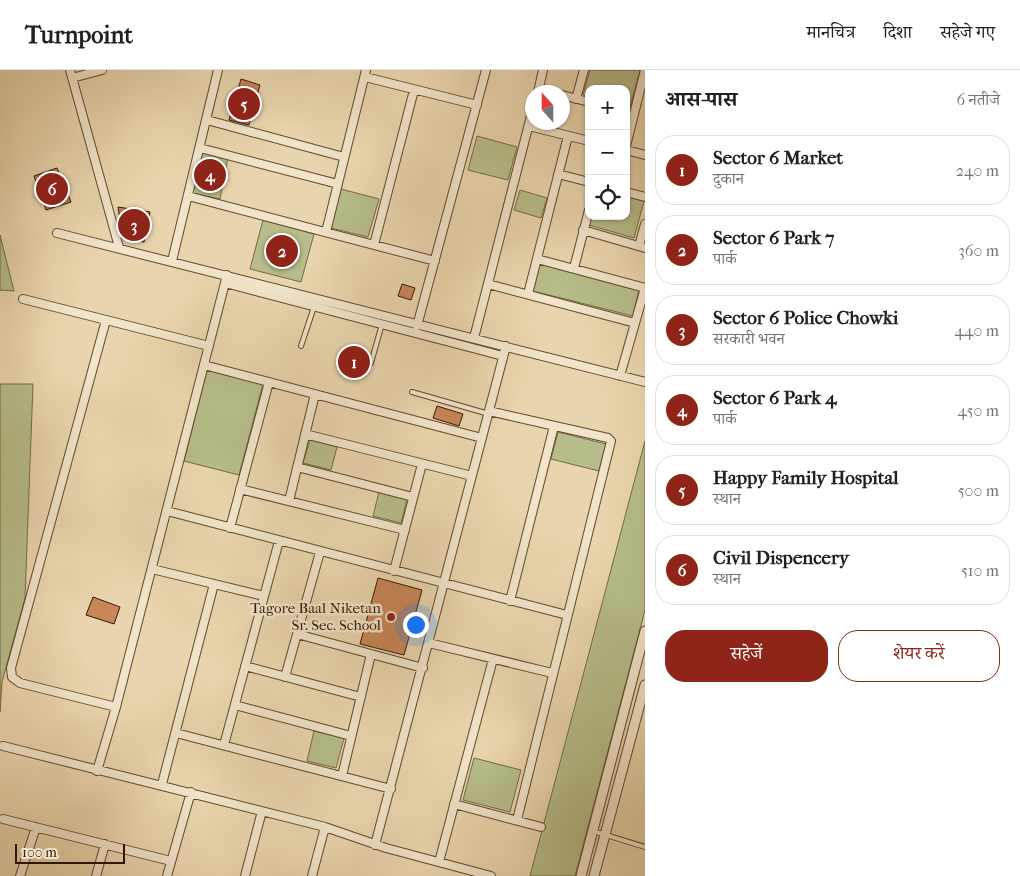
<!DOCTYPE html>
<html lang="hi">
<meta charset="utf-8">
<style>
:root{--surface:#fff;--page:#f2f2f2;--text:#202124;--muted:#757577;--line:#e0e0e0;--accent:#8f2418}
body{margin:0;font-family:"IM FELL French Canon","Noto Serif Devanagari",serif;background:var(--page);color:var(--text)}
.controls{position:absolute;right:15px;top:15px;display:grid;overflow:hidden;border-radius:10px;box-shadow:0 1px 4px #0004}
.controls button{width:45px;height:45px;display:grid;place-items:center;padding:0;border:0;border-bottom:1px solid var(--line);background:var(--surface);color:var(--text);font:25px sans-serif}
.compass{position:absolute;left:525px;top:15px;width:45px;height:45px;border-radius:50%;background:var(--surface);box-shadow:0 1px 4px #0004;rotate:339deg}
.scale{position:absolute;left:15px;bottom:12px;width:110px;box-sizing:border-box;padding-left:5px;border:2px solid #341702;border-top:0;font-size:14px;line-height:18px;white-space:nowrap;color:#341702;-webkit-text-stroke:4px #f1e4ca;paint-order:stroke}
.you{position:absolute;left:415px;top:554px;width:18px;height:18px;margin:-12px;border:4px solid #fff;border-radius:50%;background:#1a73e8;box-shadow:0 0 0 8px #1a73e833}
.badge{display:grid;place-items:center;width:32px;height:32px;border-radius:50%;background:var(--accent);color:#fff;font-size:16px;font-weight:700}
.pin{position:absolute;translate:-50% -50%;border:2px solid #fff;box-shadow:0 1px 5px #0006}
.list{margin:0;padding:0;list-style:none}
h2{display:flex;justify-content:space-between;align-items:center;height:65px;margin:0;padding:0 20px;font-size:21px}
h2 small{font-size:16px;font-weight:400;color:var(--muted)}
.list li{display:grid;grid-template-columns:32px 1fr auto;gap:15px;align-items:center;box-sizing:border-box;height:70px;margin:0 10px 10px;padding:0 10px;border:1px solid var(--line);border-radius:20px}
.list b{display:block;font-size:19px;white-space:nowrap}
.list p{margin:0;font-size:16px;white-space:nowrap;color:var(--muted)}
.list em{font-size:16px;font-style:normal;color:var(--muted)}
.actions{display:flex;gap:10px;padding:15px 20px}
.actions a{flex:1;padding:11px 0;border:1px solid var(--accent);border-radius:20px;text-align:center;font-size:18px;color:var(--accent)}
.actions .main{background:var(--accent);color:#fff}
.icon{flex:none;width:28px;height:28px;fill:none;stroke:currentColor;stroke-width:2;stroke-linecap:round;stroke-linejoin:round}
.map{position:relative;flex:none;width:645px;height:806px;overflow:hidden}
header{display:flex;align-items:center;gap:30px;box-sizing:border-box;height:70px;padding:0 25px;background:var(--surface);border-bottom:1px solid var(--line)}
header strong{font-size:24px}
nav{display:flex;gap:28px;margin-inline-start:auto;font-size:18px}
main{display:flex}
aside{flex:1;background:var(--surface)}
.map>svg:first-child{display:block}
.green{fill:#b6bd8a;stroke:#756a46}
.building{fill:#c88659;stroke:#341702}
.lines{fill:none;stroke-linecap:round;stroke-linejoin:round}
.service-casing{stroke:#61462d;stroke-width:6}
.minor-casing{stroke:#61462d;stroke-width:10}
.tertiary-casing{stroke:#61462d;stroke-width:11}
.service{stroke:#f1e4ca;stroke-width:4}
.minor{stroke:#f1e4ca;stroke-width:8}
.tertiary{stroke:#f1e4ca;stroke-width:9}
.poi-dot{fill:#8f2418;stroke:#f1e4ca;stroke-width:2}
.labels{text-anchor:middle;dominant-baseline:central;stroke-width:5;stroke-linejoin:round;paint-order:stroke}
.poi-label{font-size:15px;fill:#341702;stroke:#f1e4ca;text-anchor:end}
</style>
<header>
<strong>Turnpoint</strong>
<nav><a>मानचित्र</a><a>दिशा</a><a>सहेजे गए</a></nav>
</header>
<main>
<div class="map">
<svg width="645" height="806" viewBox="0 0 645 806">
<rect width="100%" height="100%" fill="#e9d5ad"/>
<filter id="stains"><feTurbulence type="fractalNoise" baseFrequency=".004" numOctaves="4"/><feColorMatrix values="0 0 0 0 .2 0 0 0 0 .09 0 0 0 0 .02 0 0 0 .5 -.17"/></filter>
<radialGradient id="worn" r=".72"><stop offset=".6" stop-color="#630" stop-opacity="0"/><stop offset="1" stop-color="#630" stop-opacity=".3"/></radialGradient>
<path class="green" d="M590,0H640L630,37L626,36V19H589V27L583,25Z
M477,66L517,77L508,110L468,100Z
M202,80L228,87L220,129L191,123Z
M341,119L379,129L368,167L331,158Z
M520,120L547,128L541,148L514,140Z
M626,126L644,131L634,168L589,155L591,146H626Z
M263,150L314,164L301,212L250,199Z
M0,165L14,221L0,220Z
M540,194L639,219L633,246L533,221Z
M207,300L263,314L239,405L184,391Z
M0,314H33L25,528L2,612L0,642Z
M558,362L606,374L599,401L551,389Z
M310,370L337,377L331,400L303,393Z
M645,371V540L575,806H530Z
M379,422L407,429L401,453L373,446Z
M314,661L344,668L336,698L307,691Z
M474,688L521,700L510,742L463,730Z"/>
<path class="building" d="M241,9L260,15L249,55L229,50Z
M57,98L71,132L46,140L34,106Z
M118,137L150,142L144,172L123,168Z
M402,214L415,218L411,230L398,226Z
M437,336L463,344L459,356L433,348Z
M378,508L422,520L404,585L360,574Z
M93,527L120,537L114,554L86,545Z"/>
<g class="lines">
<g class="service-casing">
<path id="service" d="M301,276L317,228
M371,293L382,254
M412,322L489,344
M593,761L645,777"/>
</g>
<g class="minor-casing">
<path id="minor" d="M70,0L119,177
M365,7L477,35
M72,8L102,0
M539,19L552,22
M538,22L543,0
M562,25L589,32
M576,29L584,0
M207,50L344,87
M529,56L589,71
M626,76L645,0
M200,78L338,114
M626,80L645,85
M558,104L589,112
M626,122L645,127
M188,126L435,191
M583,160L645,178
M326,162L366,0
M57,163L645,312
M374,175L414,20
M639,176L645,154
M537,189L645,218
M172,191L218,0
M574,198L589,140
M225,213L503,286
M488,214L635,253
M528,224L568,66
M23,229L209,276
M106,250L11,598L12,607L20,613L116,637
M417,256L486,0
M474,268L532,42
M204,295L482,368
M620,306L645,218
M489,341L608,368L611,371L517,750
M305,364L472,406
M297,397L413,427
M240,419L405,460
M289,431L315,324
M167,441L567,545
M230,458L269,312
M152,499L264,526
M394,501L422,394
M510,531L554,356
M297,564L423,598
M429,573L552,603
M245,596L361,627
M285,607L320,482
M235,635L351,666
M176,663L391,719
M224,675L279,471
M3,676L325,757L386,778L491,806
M97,701L116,637L227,205
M342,706L371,584
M162,714L214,514
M454,734L541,757
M3,749L171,791
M375,775L506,276
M439,792L493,589
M20,806L36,757
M96,806L105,774
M167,806L191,722
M245,806L262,741
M312,806L325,757"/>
</g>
<g class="tertiary-casing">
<path id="tertiary" d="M581,806L645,561
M594,806L645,615"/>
</g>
<use href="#service" class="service"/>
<use href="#minor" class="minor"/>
<use href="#tertiary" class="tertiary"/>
</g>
<circle class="poi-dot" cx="391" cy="547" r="5"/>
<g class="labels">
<g class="poi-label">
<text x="381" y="538">Tagore Baal Niketan<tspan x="381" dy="17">Sr. Sec. School</tspan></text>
</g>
</g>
<rect width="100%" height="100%" filter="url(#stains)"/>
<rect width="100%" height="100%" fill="url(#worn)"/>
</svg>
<div class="controls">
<button>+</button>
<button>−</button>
<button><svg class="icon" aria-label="locate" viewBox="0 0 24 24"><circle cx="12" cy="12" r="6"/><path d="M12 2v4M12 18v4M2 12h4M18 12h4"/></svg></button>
</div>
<svg class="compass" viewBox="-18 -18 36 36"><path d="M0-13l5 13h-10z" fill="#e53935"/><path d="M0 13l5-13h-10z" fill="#757577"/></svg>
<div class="scale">100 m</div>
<div class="you"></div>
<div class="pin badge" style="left:354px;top:292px">1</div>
<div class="pin badge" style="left:282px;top:181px">2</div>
<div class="pin badge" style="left:134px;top:155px">3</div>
<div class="pin badge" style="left:210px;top:105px">4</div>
<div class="pin badge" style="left:244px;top:34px">5</div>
<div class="pin badge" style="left:52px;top:119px">6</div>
</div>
<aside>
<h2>आस-पास<small>6 नतीजे</small></h2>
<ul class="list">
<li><span class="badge">1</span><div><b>Sector 6 Market</b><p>दुकान</p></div><em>240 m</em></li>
<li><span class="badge">2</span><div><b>Sector 6 Park 7</b><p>पार्क</p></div><em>360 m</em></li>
<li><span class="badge">3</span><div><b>Sector 6 Police Chowki</b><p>सरकारी भवन</p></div><em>440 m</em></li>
<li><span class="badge">4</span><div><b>Sector 6 Park 4</b><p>पार्क</p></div><em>450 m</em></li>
<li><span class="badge">5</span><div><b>Happy Family Hospital</b><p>स्थान</p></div><em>500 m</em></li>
<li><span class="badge">6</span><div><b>Civil Dispencery</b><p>स्थान</p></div><em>510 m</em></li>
</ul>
<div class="actions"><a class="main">सहेजें</a><a>शेयर करें</a></div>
</aside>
</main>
